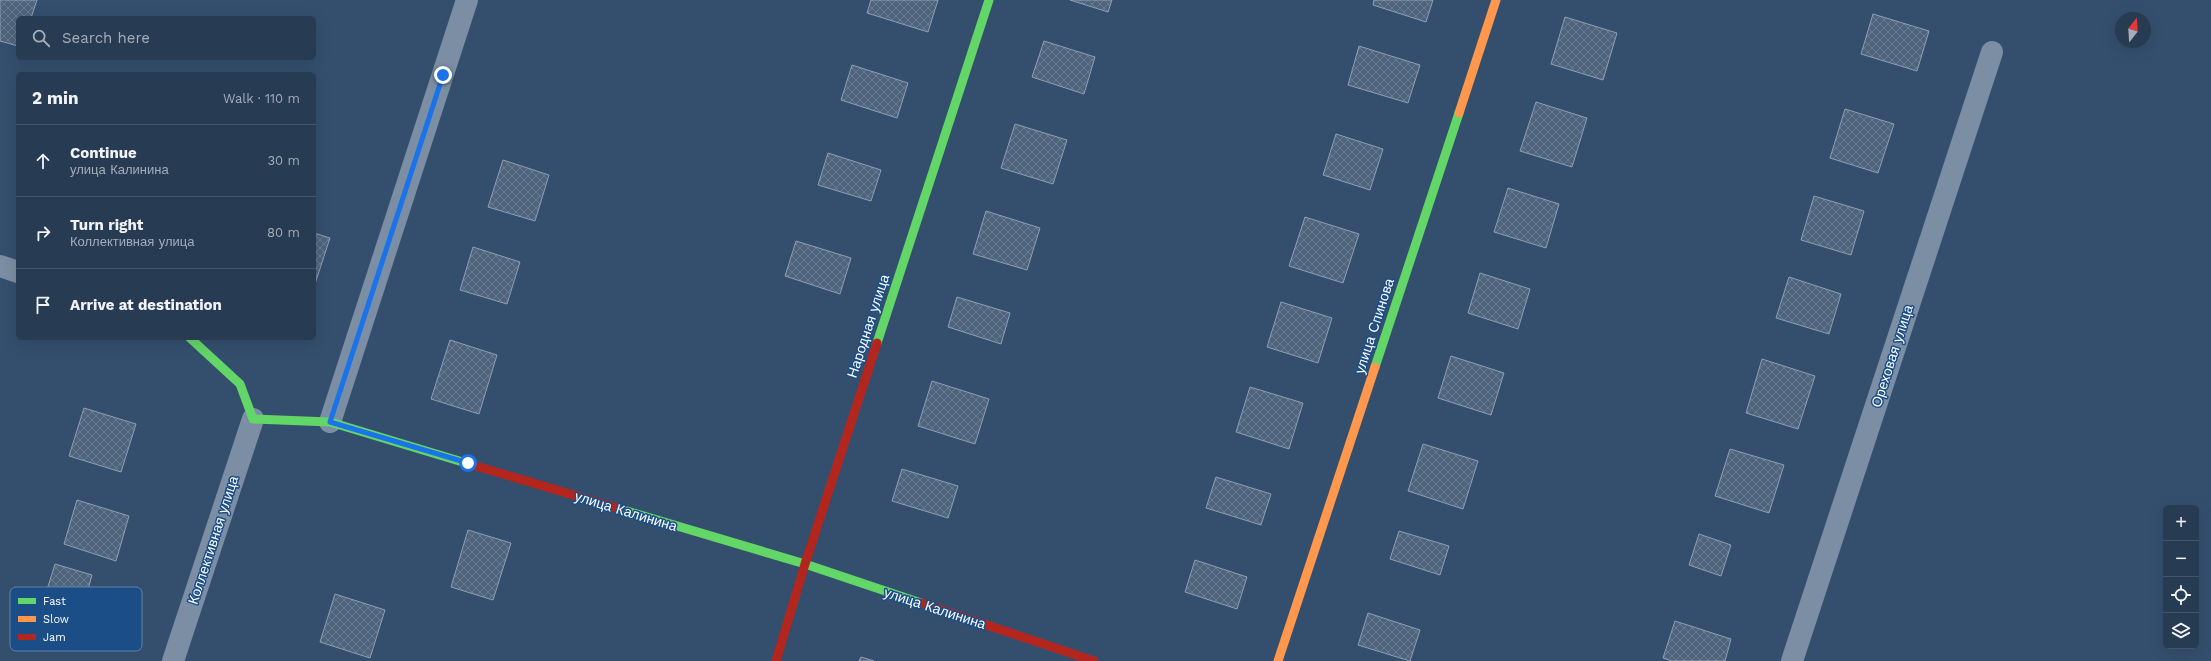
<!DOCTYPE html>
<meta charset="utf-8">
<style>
:root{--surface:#273b52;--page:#33465c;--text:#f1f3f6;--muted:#a4adb8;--line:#435569}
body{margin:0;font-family:"Work Sans",sans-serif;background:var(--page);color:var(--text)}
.controls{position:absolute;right:12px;bottom:12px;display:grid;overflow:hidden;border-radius:6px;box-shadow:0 4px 16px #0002}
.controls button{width:36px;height:36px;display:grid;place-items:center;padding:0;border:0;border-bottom:1px solid var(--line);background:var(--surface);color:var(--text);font:20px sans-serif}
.compass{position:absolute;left:2115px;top:12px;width:36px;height:36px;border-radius:50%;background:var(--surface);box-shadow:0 4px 16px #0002;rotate:17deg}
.stop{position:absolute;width:12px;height:12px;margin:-9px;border:3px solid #1a73e8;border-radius:50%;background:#fff}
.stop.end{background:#1a73e8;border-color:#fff;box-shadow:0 1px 4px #0008}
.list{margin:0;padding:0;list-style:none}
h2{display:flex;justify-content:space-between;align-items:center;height:52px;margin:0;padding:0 16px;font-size:17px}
h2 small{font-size:13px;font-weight:400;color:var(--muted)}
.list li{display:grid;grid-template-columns:26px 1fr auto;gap:12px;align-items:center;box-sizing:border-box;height:72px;padding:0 16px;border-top:1px solid var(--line)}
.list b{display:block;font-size:15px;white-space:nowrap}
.list p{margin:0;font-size:13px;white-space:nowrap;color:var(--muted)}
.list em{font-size:13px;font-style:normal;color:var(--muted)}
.icon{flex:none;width:22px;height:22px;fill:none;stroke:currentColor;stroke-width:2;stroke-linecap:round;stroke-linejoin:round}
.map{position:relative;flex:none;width:2211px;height:661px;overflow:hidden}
.search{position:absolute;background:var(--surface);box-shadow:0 4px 16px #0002;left:16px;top:16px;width:300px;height:44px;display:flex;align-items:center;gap:10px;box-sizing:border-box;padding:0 14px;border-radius:6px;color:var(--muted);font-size:15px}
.panel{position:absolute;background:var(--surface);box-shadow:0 4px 16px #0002;left:16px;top:72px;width:300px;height:268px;border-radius:6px}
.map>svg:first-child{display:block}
.building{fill:url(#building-cross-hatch);stroke:#8f9fb2}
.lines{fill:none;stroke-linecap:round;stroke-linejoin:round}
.street{stroke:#7b8ea4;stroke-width:22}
.fast{stroke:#63d668;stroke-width:9}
.slow{stroke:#ff974d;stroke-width:9}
.jam{stroke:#b3261e;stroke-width:9}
.route{stroke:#1a73e8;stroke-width:5}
.labels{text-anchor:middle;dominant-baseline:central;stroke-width:3;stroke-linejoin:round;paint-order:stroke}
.street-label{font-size:14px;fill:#fff;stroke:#1b4d87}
.key{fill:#1b4d87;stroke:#5f82ab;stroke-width:1}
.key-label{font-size:11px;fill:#fff}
</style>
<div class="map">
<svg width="2211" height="661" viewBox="0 0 2211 661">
<defs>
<pattern id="building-cross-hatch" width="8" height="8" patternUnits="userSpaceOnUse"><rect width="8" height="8" fill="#4e647d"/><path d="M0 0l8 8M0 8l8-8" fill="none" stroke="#697b90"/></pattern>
</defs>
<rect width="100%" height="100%" fill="#344f6e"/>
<path class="building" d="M0,0H37L31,18H18V46L0,41Z
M871,0H938L928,32L867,13Z
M1070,0H1112L1108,12Z
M1374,0H1433L1426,22L1373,5Z
M1873,14L1929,31L1917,71L1861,54Z
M1565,17L1617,33L1603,80L1551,64Z
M1044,41L1095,57L1084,94L1032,77Z
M1359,46L1420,65L1408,103L1348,85Z
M852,65L908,83L897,118L841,100Z
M1536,102L1587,118L1572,167L1520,151Z
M1845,109L1894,124L1878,173L1830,158Z
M1015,124L1067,140L1053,184L1001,168Z
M1336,134L1383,149L1370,190L1323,175Z
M828,153L881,170L871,201L818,185Z
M503,160L549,175L535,221L488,207Z
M1508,188L1559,204L1546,248L1494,232Z
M1814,196L1864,211L1851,255L1801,240Z
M986,211L1040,228L1027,270L973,254Z
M1305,217L1359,234L1343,283L1289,266Z
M314,233L330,238L314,287Z
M796,241L851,258L840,294L785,276Z
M473,247L520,262L507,304L460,290Z
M1480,273L1530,289L1518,329L1468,313Z
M1789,277L1841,294L1829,334L1776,318Z
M957,297L1010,313L1001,344L948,327Z
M1281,302L1332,318L1318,363L1267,347Z
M450,340L497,355L479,414L431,399Z
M1451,356L1504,373L1491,415L1438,398Z
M1762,359L1815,376L1798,429L1746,413Z
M932,381L989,399L975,444L918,426Z
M1250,387L1303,403L1289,449L1236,432Z
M84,408L136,424L121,472L69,456Z
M1423,444L1478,461L1463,509L1408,491Z
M1730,449L1784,465L1769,513L1715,496Z
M902,469L958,486L948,518L892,501Z
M1216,477L1271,494L1261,525L1206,508Z
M77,500L129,516L116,561L64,544Z
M468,530L511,543L493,600L451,587Z
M1399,531L1449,546L1440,575L1390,559Z
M1699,534L1731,545L1721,576L1689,565Z
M1195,560L1247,577L1237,609L1185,592Z
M55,564L92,575L83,608L45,596Z
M335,594L385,610L370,658L320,642Z
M1368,613L1420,630L1410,661L1358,645Z
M1675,621L1731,639L1725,661H1672L1663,658Z
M861,657L874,661H859Z"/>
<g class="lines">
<path class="street" d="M0,266L18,272
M330,422L467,0
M173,661L253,419
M1792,661L1992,52"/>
<path class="fast" d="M190,338L240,384L253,419L330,422L466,463
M877,343L989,0
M1375,367L1459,113
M620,509L805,564L921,603"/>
<path class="slow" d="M1459,113L1496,0
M1278,661L1375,367"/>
<path class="jam" d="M466,463L620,509
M921,603L1094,661
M776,661L805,564L877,343"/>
</g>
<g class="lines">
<path class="route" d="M443,75L330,422L468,463"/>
</g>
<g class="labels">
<g class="street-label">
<text transform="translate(868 326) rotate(-72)">Народная улица</text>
<text transform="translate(1374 326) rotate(-72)">улица Спинова</text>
<text transform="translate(1892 356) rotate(-72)">Ореховая улица</text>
<text transform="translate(626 511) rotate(17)">улица Калинина</text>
<text transform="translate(213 540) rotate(-72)">Коллективная улица</text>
<text transform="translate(935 608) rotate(18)">улица Калинина</text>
</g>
</g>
<rect x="10" y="587" width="132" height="64" rx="6" class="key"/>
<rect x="18" y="598" width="18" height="6" fill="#63d668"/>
<rect x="18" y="616" width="18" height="6" fill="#ff974d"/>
<rect x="18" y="634" width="18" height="6" fill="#b3261e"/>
<g class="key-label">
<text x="43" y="605">Fast</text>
<text x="43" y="623">Slow</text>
<text x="43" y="641">Jam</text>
</g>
</svg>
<div class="controls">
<button>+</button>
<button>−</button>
<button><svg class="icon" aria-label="locate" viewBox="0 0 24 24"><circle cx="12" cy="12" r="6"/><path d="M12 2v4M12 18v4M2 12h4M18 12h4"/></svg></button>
<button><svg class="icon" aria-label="layers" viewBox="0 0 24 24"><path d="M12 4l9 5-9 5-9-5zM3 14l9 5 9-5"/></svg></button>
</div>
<svg class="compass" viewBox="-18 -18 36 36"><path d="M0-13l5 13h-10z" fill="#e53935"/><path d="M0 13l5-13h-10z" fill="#a4adb8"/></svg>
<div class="stop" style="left:468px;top:463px"></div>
<div class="stop end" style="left:443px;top:75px"></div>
<div class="search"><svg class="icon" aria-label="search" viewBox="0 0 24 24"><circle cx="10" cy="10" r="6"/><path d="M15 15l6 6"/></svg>Search here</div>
<section class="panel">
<h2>2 min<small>Walk · 110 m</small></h2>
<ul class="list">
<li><svg class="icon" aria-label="ahead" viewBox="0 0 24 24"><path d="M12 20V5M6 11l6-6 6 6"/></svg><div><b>Continue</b><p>улица Калинина</p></div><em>30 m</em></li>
<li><svg class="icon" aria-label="right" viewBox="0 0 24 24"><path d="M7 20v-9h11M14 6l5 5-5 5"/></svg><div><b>Turn right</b><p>Коллективная улица</p></div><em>80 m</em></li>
<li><svg class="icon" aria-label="arrive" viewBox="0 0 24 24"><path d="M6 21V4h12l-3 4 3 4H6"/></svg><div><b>Arrive at destination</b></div></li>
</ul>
</section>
</div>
